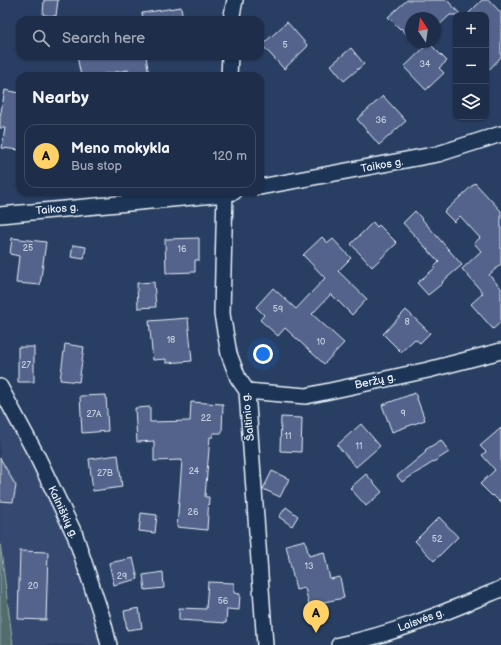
<!DOCTYPE html>
<meta charset="utf-8">
<style>
:root{--surface:#1e2e4a;--page:#263651;--text:#f1f3f6;--muted:#a1a8b5;--line:#3c4a62;--accent:#ffd166}
body{margin:0;font-family:"Balsamiq Sans",sans-serif;background:var(--page);color:var(--text)}
.controls{position:absolute;right:12px;top:12px;display:grid;overflow:hidden;border-radius:8px;box-shadow:0 1px 3px #0004}
.controls button{width:36px;height:36px;display:grid;place-items:center;padding:0;border:0;border-bottom:1px solid var(--line);background:var(--surface);color:var(--text);font:20px sans-serif}
.compass{position:absolute;left:405px;top:12px;width:36px;height:36px;border-radius:50%;background:var(--surface);box-shadow:0 1px 3px #0004;rotate:347deg}
.you{position:absolute;left:263px;top:354px;width:14px;height:14px;margin:-10px;border:3px solid #fff;border-radius:50%;background:#1a73e8;box-shadow:0 0 0 6px #1a73e833}
.badge{display:grid;place-items:center;width:26px;height:26px;border-radius:50%;background:var(--accent);color:#111;font-size:13px;font-weight:700}
.pin{position:absolute;translate:-50% -33px;filter:drop-shadow(0 1px 2px #0008)}
.pin::after{content:'';position:absolute;top:21px;width:14px;height:12px;background:inherit;clip-path:polygon(0 0,100% 0,50% 100%)}
.list{margin:0;padding:0;list-style:none}
h2{display:flex;justify-content:space-between;align-items:center;height:52px;margin:0;padding:0 16px;font-size:17px}
h2 small{font-size:13px;font-weight:400;color:var(--muted)}
.list li{display:grid;grid-template-columns:26px 1fr auto;gap:12px;align-items:center;box-sizing:border-box;height:64px;margin:0 8px 8px;padding:0 8px;border:1px solid var(--line);border-radius:12px}
.list b{display:block;font-size:15px;white-space:nowrap}
.list p{margin:0;font-size:13px;white-space:nowrap;color:var(--muted)}
.list em{font-size:13px;font-style:normal;color:var(--muted)}
.icon{flex:none;width:22px;height:22px;fill:none;stroke:currentColor;stroke-width:2;stroke-linecap:round;stroke-linejoin:round}
.map{position:relative;flex:none;width:501px;height:645px;overflow:hidden}
.search{position:absolute;background:var(--surface);box-shadow:0 1px 3px #0004;left:16px;top:16px;width:248px;height:44px;display:flex;align-items:center;gap:10px;box-sizing:border-box;padding:0 14px;border-radius:12px;color:var(--muted);font-size:15px}
.panel{position:absolute;background:var(--surface);box-shadow:0 1px 3px #0004;left:16px;top:72px;width:248px;height:124px;border-radius:12px}
.map>svg:first-child{display:block}
.built{fill:#35496f}
.green{fill:#516e6c;stroke:#9cb0b2}
.building{fill:#52648c;stroke:#e8f1f8}
.lines{fill:none;stroke-linecap:round;stroke-linejoin:round}
.minor-casing{stroke:#e8f1f8;stroke-width:18}
.minor{stroke:#1d3557;stroke-width:15}
.labels{text-anchor:middle;dominant-baseline:central;stroke-width:3;stroke-linejoin:round;paint-order:stroke}
.number-label{font-size:9px;fill:#c2cedd}
.street-label{font-size:11px;fill:#e8f1f8;stroke:#1d3557}
</style>
<div class="map">
<svg width="501" height="645" viewBox="0 0 501 645">
<rect width="100%" height="100%" fill="#283e62"/>
<filter id="ink" filterUnits="userSpaceOnUse"><feTurbulence type="fractalNoise" baseFrequency=".025" numOctaves="2"/><feDisplacementMap in="SourceGraphic" scale="8" xChannelSelector="R" yChannelSelector="G"/><feConvolveMatrix kernelMatrix="1 2 1 2 8 2 1 2 1" color-interpolation-filters="sRGB"/></filter>
<g filter="url(#ink)">
<path class="built" d="M0,404L39,474L72,547L100,645H13L0,543Z"/>
<path class="green" d="M0,543L13,645H0Z"/>
<path class="building" d="M44,0H58L56,16L43,15Z
M407,0H447L461,15H450L435,29V18H411V39L401,28L400,29L388,17Z
M482,0H489L501,13V57L486,73V15H467Z
M181,7L183,20H143L142,13Z
M287,22L308,46L284,69L262,45Z
M429,43L447,61L439,68L444,73L426,90L404,67Z
M351,48L364,64L344,81L331,65Z
M77,56H146L149,76H129L128,70L93,76H81Z
M5,90L20,93V150L2,148L5,128H0V117Z
M383,96L406,121L379,145L357,119Z
M475,183L501,211V264L489,275L501,288V322L493,329L471,304L483,293L462,269L481,251L474,243L480,238L460,216L454,222L444,212Z
M415,211L462,265L442,282L443,283L428,295L417,283L435,268L434,267L439,262L403,223Z
M373,222L377,227L379,225L397,243L372,267L351,244Z
M322,237L328,243L333,239L351,258L338,271L367,299L352,315L331,294L312,314L344,343L324,364L285,328L278,336L260,320L264,315L256,307L273,288L296,309L325,278L303,255Z
M12,238L46,242L40,285L16,283L19,256L10,254Z
M199,238V260H195V272L166,273L165,239Z
M73,245L86,247L84,259L71,257Z
M154,282L156,307L138,308L137,283Z
M406,310L430,333L420,343L415,339L401,352L383,334Z
M188,318L192,361L166,363V359L153,360L149,321Z
M65,344L84,347L79,382L60,380Z
M18,347H34V382H18Z
M415,393L425,420L392,432L382,405Z
M106,395L108,431L82,433L80,396Z
M191,402L223,404L222,433H213V437H210L205,497H209L207,530L177,527L182,460L154,461V441L137,442L135,408L150,407V422L190,421Z
M281,417L302,418L301,452L280,451Z
M361,424L380,446L356,467L337,445Z
M501,428V503L493,495L492,496L480,484L495,470L482,455L486,452L480,446Z
M441,440L449,452L402,482L397,476L426,452L425,450Z
M118,455L122,487L93,491L89,459Z
M0,458L16,486L13,502L0,501Z
M272,471L289,479L280,497L263,489Z
M366,474L382,492L366,506L350,488Z
M286,507L298,516L292,526L279,517Z
M141,513L157,515L155,533L139,531Z
M439,517L458,537L434,561L415,541Z
M305,540L309,556L324,552L330,579L340,577L344,598L309,605L305,588L296,590L286,545Z
M20,551L48,552L46,620L18,619Z
M133,558L138,579L114,585L109,563Z
M163,572L164,588L145,590L143,575Z
M208,582L234,583V593L240,594L239,610L227,609L226,623L179,620V608L206,609Z
M139,608L142,628L127,630L124,611Z"/>
<g class="lines">
<g class="minor-casing">
<path id="minor" d="M231,20L235,0
M229,76L230,56
M260,187L438,154L501,134
M225,192L223,270L222,314L229,354L238,378L247,391L265,645
M0,215L225,194L234,192
M0,387L36,454L75,535L102,617L109,645
M247,391L306,396L428,370L501,351
M339,645C395,634 448,611 501,589"/>
</g>
<use href="#minor" class="minor"/>
</g>
</g>
<g class="labels">
<g class="number-label">
<text x="285" y="45">5</text>
<text x="425" y="64">34</text>
<text x="381" y="120">36</text>
<text x="28" y="248">25</text>
<text x="182" y="249">16</text>
<text x="278" y="309">59</text>
<text x="407" y="322">8</text>
<text x="171" y="340">18</text>
<text x="321" y="342">10</text>
<text x="26" y="365">27</text>
<text x="403" y="413">9</text>
<text x="94" y="414">27A</text>
<text x="206" y="418">22</text>
<text x="288" y="436">11</text>
<text x="359" y="446">11</text>
<text x="194" y="471">24</text>
<text x="105" y="473">27B</text>
<text x="193" y="512">26</text>
<text x="437" y="539">52</text>
<text x="309" y="566">13</text>
<text x="122" y="576">29</text>
<text x="33" y="586">20</text>
<text x="223" y="601">56</text>
</g>
<g class="street-label">
<text transform="translate(382 165) rotate(-10)">Taikos g.</text>
<text transform="translate(57 209) rotate(-5)">Taikos g.</text>
<text transform="translate(375 381) rotate(-12)">Beržų g.</text>
<text transform="translate(248 417) rotate(-96)">Šaltinio g.</text>
<text transform="translate(63 512) rotate(65)">Kalniškių g.</text>
<text transform="translate(421 620) rotate(-20)">Laisvės g.</text>
</g>
</g>
</svg>
<div class="controls">
<button>+</button>
<button>−</button>
<button><svg class="icon" aria-label="layers" viewBox="0 0 24 24"><path d="M12 4l9 5-9 5-9-5zM3 14l9 5 9-5"/></svg></button>
</div>
<svg class="compass" viewBox="-18 -18 36 36"><path d="M0-13l5 13h-10z" fill="#e53935"/><path d="M0 13l5-13h-10z" fill="#a1a8b5"/></svg>
<div class="you"></div>
<div class="pin badge" style="left:316px;top:633px">A</div>
<div class="search"><svg class="icon" aria-label="search" viewBox="0 0 24 24"><circle cx="10" cy="10" r="6"/><path d="M15 15l6 6"/></svg>Search here</div>
<section class="panel">
<h2>Nearby<small></small></h2>
<ul class="list">
<li><span class="badge">A</span><div><b>Meno mokykla</b><p>Bus stop</p></div><em>120 m</em></li>
</ul>
</section>
</div>
